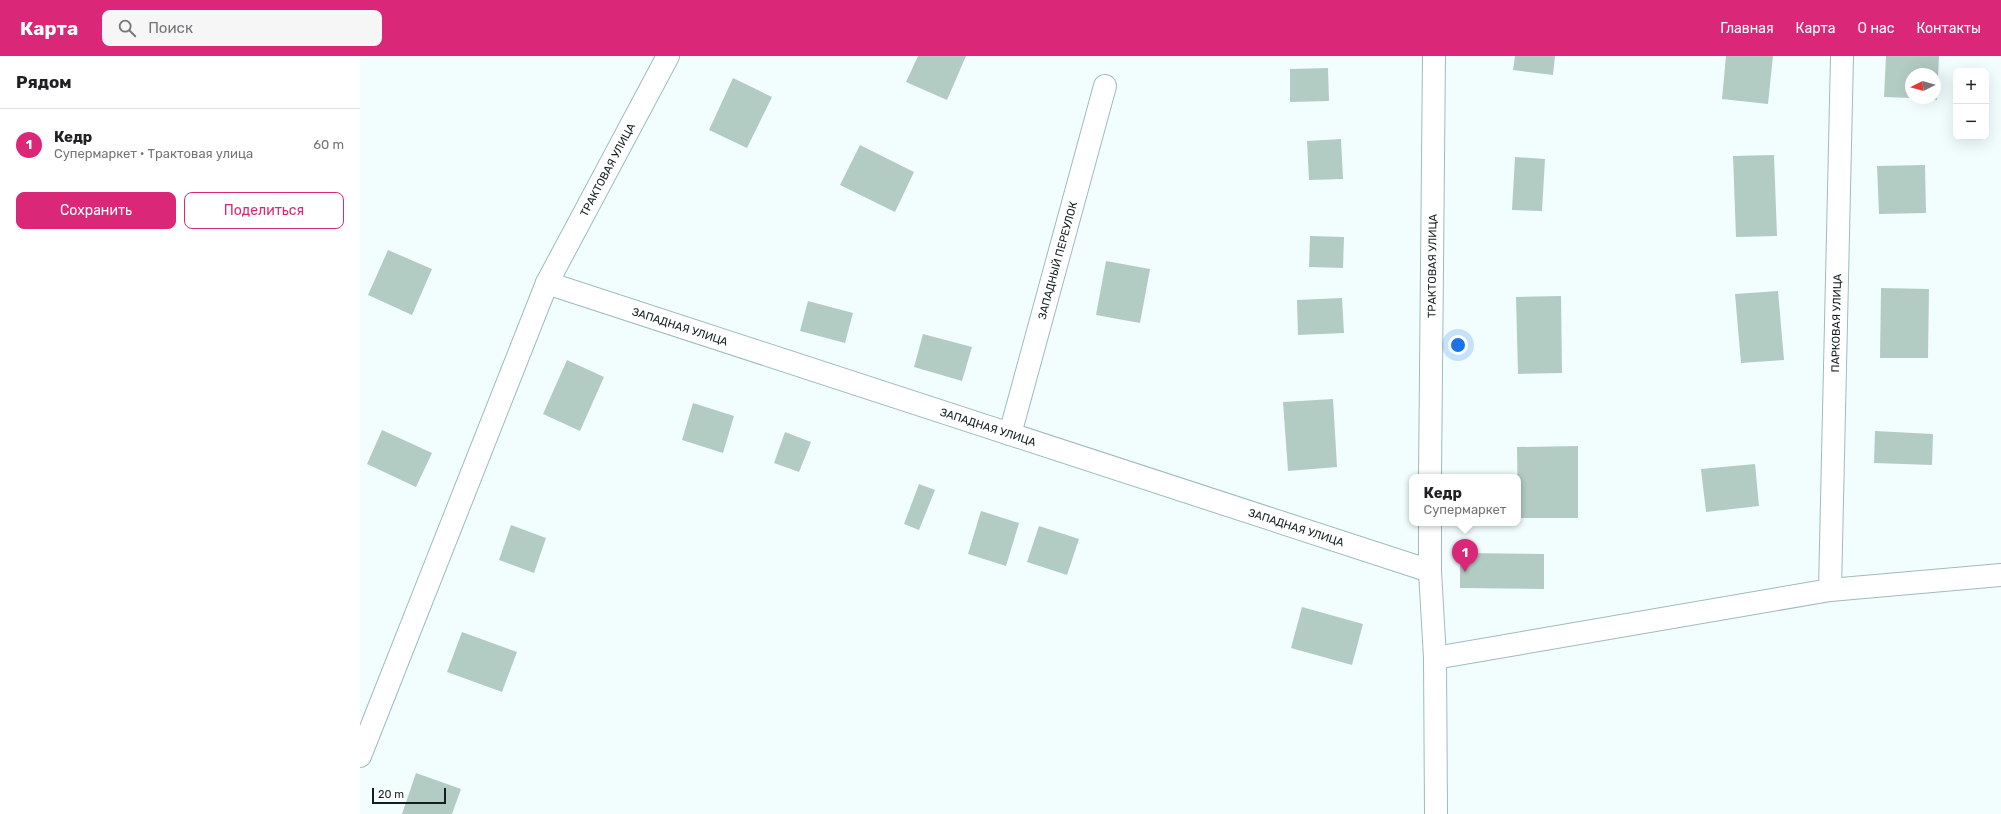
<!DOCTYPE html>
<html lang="ru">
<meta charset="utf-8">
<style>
:root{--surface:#fff;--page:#f6f6f6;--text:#202124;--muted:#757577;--line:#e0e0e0;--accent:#db2777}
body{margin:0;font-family:Rubik,sans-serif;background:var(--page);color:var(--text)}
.controls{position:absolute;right:12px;top:12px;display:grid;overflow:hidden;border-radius:8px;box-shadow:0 4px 16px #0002}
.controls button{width:36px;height:36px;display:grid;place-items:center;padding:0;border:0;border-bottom:1px solid var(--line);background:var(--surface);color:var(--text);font:20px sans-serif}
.compass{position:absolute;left:1545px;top:12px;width:36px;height:36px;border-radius:50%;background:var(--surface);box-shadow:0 4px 16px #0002;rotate:264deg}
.scale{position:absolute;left:12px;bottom:10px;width:74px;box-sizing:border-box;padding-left:4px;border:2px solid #141e1e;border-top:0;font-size:11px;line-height:14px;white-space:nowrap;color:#141e1e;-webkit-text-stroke:3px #fff;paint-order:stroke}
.you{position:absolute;left:1098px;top:289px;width:14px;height:14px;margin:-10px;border:3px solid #fff;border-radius:50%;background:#1a73e8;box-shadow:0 0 0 6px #1a73e833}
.badge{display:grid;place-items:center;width:26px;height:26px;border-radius:50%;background:var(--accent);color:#fff;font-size:13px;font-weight:700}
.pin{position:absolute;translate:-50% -33px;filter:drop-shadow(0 1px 2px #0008)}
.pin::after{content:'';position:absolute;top:21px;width:14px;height:12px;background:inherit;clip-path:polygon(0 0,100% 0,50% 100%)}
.popup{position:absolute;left:1049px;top:418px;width:112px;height:52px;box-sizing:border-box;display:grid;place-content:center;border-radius:8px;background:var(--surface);filter:drop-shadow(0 1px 3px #0005);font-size:13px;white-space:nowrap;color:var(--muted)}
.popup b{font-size:15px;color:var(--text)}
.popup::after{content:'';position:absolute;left:50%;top:100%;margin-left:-8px;border:8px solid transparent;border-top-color:var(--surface)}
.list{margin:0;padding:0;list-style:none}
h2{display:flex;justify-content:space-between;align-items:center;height:52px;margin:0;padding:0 16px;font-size:17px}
h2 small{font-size:13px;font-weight:400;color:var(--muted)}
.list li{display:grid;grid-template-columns:26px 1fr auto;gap:12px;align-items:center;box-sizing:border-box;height:72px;padding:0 16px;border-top:1px solid var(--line)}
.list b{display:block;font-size:15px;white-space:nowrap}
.list p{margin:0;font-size:13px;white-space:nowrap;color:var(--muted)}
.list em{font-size:13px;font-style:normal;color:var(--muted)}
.actions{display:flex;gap:8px;padding:12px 16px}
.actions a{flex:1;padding:9px 0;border:1px solid var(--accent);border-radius:8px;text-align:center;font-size:14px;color:var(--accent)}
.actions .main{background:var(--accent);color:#fff}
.icon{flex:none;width:22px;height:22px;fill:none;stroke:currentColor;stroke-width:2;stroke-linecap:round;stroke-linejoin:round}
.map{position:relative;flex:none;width:1641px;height:758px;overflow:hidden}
header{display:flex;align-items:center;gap:24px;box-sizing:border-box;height:56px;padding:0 20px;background:var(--accent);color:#fff}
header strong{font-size:19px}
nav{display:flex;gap:22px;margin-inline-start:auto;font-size:14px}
.search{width:280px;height:36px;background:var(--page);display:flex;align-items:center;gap:10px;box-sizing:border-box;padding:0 14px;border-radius:8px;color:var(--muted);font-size:15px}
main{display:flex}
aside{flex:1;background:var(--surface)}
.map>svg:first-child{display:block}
.building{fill:#b3ccc3}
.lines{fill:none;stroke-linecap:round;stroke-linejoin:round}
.minor-casing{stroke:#9fbbbb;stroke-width:24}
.tertiary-casing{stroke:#9fbbbb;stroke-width:24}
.minor{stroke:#fff;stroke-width:22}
.tertiary{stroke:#fff;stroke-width:22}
.labels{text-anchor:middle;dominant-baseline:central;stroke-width:4;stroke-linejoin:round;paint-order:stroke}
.street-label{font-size:11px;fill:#141e1e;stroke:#fff}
</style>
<header>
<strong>Карта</strong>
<div class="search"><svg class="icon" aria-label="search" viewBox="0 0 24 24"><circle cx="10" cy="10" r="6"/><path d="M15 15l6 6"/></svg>Поиск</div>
<nav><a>Главная</a><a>Карта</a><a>О нас</a><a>Контакты</a></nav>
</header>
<main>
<aside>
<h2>Рядом<small></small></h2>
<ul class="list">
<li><span class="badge">1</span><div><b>Кедр</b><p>Супермаркет · Трактовая улица</p></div><em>60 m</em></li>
</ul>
<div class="actions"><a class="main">Сохранить</a><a>Поделиться</a></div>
</aside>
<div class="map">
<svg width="1641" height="758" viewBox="0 0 1641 758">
<rect width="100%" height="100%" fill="#f2fefe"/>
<path class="building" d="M558,0H606L587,44L546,26Z
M1155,0H1195L1193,19L1153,14Z
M1366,0H1413L1408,48L1362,43Z
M1526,0H1579L1577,44L1564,43L1575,42V18H1551V42L1524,41Z
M968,12L969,45L930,46V13Z
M373,22L412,41L387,92L349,74Z
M981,83L983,123L949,124L947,85Z
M500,89L554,116L535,156L480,129Z
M1414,99L1417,180L1376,181L1373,100Z
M1155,101L1185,103L1182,155L1152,154Z
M1565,109L1566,157L1519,158L1517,110Z
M950,180L984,181L983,212L949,211Z
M28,194L72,213L52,259L8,239Z
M746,205L790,213L780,267L736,259Z
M1521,232L1569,233L1568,302H1520Z
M1418,235L1424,304L1381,307L1375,238Z
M1201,240L1202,317L1158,318L1156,241Z
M982,242L984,277L938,279L937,244Z
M448,245L493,257L485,287L440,275Z
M563,278L612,291L602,325L554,311Z
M207,304L244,321L220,375L183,358Z
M973,343L977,411L928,415L923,346Z
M333,347L374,360L363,397L322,384Z
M22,374L72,397L56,431L7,408Z
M1515,375L1573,378L1572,409L1514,407Z
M425,376L451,386L439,416L414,407Z
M1218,390V462H1158L1157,391Z
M1395,408L1399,450L1346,456L1341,413Z
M559,428L575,434L559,474L544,468Z
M621,455L659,467L646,510L608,498Z
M151,469L186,482L174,517L139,504Z
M679,470L719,483L707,519L667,506Z
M1100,497L1184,498V533L1100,532Z
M942,551L1003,568L992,609L931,592Z
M102,576L157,596L142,636L87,616Z
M56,717L101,733L92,758H42Z"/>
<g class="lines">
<g class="minor-casing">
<g id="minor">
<path id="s1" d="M187,227L1070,515"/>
<path id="s2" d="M650,378L745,30"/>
<path id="s3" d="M1470,534L1482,0"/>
<path id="s4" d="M0,700L187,227L308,0"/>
</g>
</g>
<g class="tertiary-casing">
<g id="tertiary">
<path id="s5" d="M1070,421L1074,0"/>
<path d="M1070,467V515L1075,602L1076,758"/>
<path d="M1075,602L1470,534L1641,519"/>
</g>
</g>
<use href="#minor" class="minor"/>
<use href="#tertiary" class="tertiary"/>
</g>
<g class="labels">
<g class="street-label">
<text stroke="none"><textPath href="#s4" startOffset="637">ТРАКТОВАЯ УЛИЦА</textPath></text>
<text stroke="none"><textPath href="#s2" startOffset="180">ЗАПАДНЫЙ ПЕРЕУЛОК</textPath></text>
<text stroke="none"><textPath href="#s5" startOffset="211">ТРАКТОВАЯ УЛИЦА</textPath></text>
<text stroke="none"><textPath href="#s3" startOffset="267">ПАРКОВАЯ УЛИЦА</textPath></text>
<text stroke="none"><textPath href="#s1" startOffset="140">ЗАПАДНАЯ УЛИЦА</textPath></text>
<text stroke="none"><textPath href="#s1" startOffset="464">ЗАПАДНАЯ УЛИЦА</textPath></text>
<text stroke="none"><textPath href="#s1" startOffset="788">ЗАПАДНАЯ УЛИЦА</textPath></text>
</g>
</g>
</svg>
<div class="controls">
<button>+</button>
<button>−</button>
</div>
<svg class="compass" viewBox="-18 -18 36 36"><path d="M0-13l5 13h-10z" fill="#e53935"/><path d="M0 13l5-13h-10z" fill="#757577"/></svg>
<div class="scale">20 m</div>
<div class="you"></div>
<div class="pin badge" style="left:1105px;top:516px">1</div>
<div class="popup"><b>Кедр</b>Супермаркет</div>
</div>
</main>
